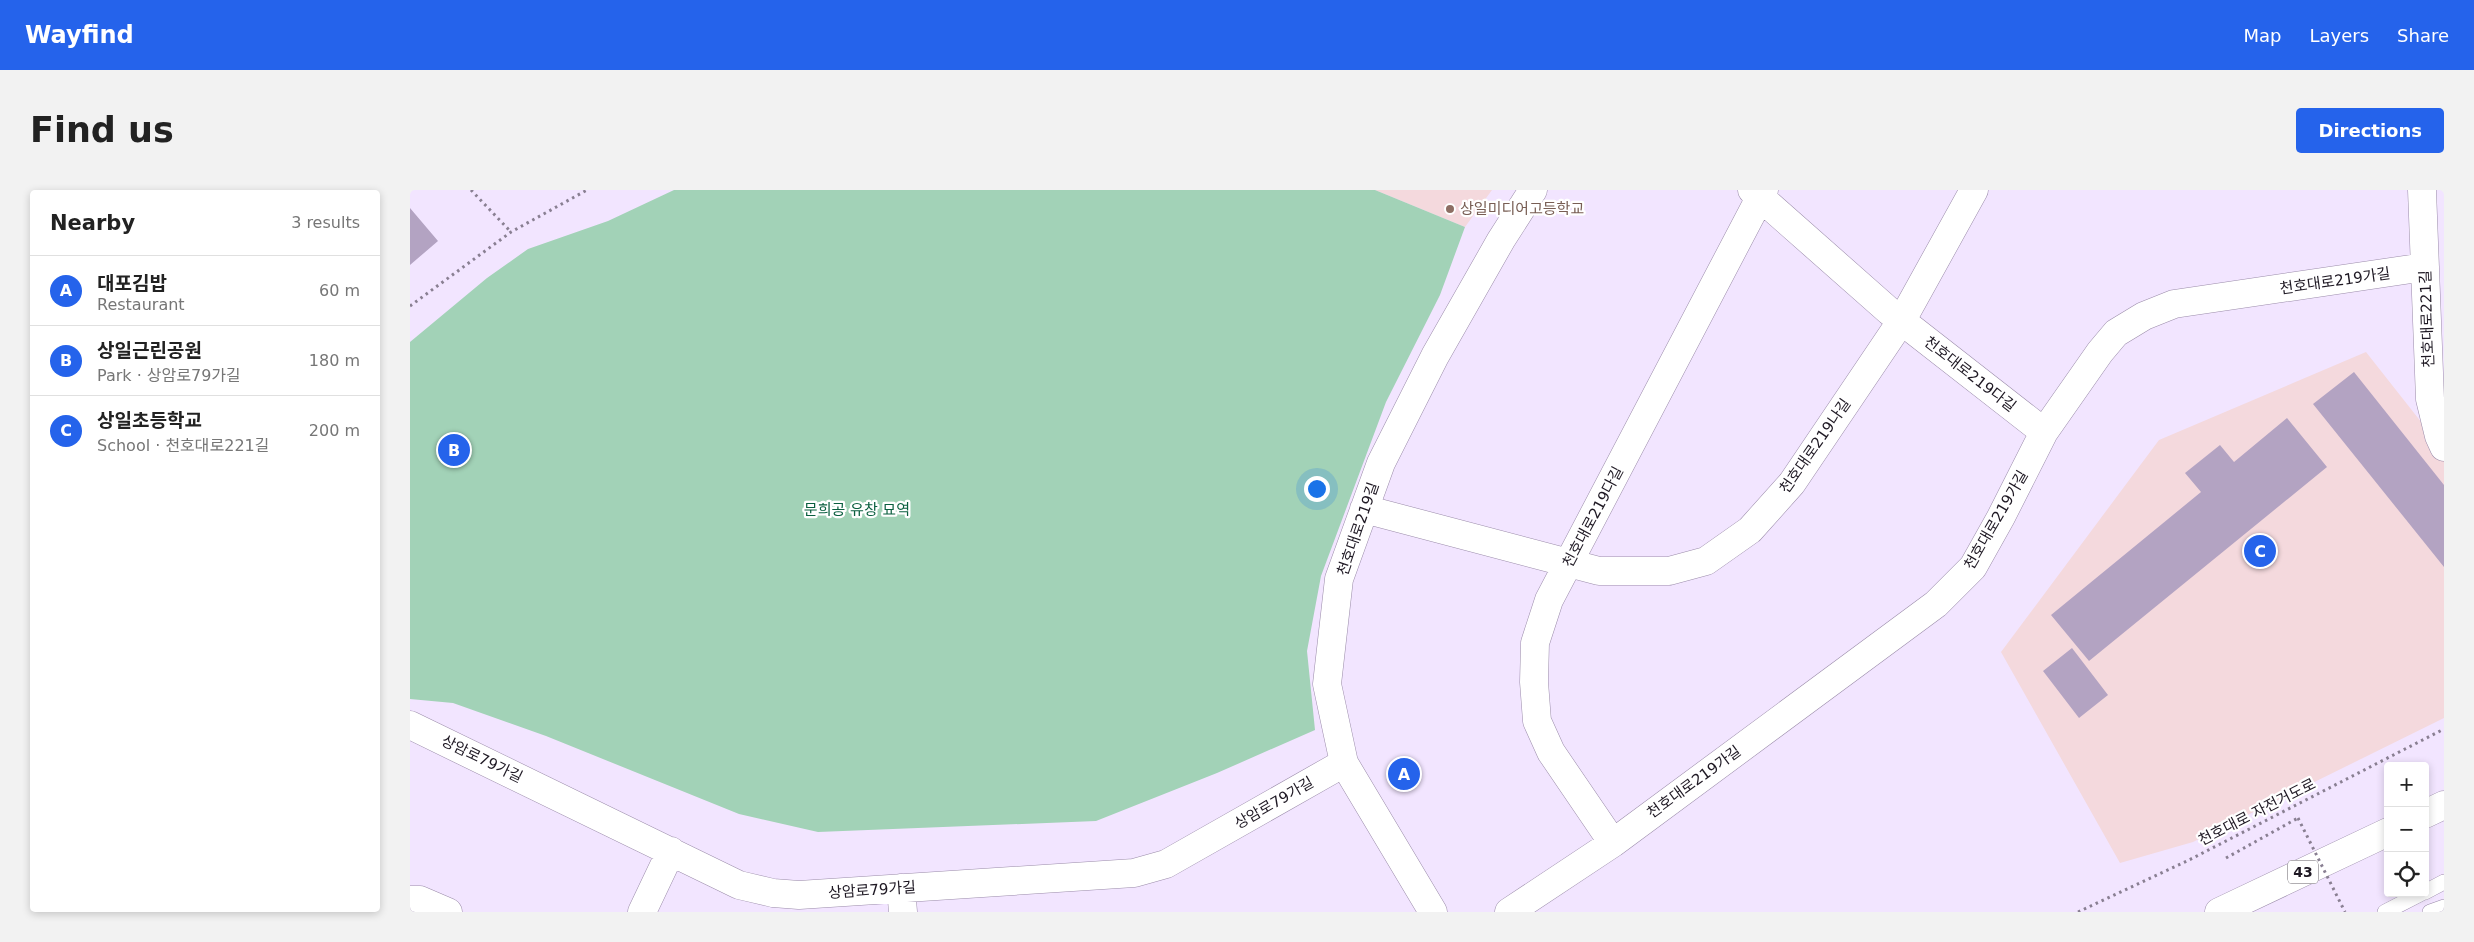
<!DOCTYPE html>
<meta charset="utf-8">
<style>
:root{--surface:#fff;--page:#f2f2f2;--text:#222;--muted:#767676;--line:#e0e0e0;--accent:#2563eb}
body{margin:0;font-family:"DejaVu Sans","Noto Sans KR",sans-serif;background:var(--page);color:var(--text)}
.controls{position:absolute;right:15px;bottom:15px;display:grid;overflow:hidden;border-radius:5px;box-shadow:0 2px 8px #0003}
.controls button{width:45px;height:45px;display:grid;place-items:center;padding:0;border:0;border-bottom:1px solid var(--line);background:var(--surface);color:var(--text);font:25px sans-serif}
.you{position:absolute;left:906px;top:298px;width:18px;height:18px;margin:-12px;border:4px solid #fff;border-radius:50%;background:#1a73e8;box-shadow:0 0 0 8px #1a73e833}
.badge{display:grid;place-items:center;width:32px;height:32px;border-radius:50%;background:var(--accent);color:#fff;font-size:16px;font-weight:700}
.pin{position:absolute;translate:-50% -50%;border:2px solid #fff;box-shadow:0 1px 5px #0006}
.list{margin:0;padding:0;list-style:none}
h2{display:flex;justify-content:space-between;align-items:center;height:65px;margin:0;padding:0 20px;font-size:21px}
h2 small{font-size:16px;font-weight:400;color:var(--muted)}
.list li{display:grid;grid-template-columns:32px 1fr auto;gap:15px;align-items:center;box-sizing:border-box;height:70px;padding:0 20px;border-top:1px solid var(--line)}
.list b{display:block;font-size:19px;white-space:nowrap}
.list p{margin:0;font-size:16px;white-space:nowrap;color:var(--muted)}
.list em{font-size:16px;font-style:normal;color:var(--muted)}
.icon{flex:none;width:28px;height:28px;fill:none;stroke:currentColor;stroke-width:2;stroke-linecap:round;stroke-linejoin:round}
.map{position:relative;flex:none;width:2034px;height:722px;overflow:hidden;border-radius:5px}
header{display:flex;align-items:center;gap:30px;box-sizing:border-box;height:70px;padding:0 25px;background:var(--accent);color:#fff}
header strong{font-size:24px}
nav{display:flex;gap:28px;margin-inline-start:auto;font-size:18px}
.intro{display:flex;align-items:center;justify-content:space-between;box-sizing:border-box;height:120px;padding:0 30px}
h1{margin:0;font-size:35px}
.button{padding:12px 22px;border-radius:5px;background:var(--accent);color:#fff;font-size:18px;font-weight:700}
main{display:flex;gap:30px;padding:0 30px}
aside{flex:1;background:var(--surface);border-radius:5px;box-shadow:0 2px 8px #0003}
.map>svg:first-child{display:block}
.education{fill:#f4d9dd}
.green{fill:#a2d2b7}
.building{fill:#b3a3c2}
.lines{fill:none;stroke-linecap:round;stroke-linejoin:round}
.lane-casing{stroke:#9b8caa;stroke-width:16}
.street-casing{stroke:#9b8caa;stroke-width:29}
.primary-casing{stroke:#9b8caa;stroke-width:29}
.path{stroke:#897f92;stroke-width:3;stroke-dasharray:2.5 4;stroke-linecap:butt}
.lane{stroke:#fff;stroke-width:15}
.street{stroke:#fff;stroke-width:28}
.primary{stroke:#fff;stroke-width:28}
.path-bridge{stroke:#897f92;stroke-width:3;stroke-dasharray:2.5 4;stroke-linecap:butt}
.education-dot{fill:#8d6e63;stroke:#fff;stroke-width:2}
.labels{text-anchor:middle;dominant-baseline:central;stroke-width:4.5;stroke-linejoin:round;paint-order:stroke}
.shield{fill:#fff;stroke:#625d65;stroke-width:1}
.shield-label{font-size:14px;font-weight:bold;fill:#1e1823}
.education-label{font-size:15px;fill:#785e54;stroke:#fff;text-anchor:start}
.street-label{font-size:15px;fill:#1e1823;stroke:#fff}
.park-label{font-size:15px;fill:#0a5f3f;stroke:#fff}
</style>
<header>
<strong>Wayfind</strong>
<nav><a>Map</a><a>Layers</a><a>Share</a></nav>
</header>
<div class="intro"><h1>Find us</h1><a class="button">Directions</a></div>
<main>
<aside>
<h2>Nearby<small>3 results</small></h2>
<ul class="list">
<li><span class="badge">A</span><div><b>대포김밥</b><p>Restaurant</p></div><em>60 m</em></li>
<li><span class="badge">B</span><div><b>상일근린공원</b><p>Park · 상암로79가길</p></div><em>180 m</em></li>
<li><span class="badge">C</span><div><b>상일초등학교</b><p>School · 천호대로221길</p></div><em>200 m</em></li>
</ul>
</aside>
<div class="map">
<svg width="2034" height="722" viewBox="0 0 2034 722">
<rect width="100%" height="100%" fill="#f2e5ff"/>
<path class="education" d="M965,0H1082L1055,37Z
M1956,162L2034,261V528L1783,652L1710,673L1591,462L1749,250Z"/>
<path class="green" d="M264,0H965L1055,37L1030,105L976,212L911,386L897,461L905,540L807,583L686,631L408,642L329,624L136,546L43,513L0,509V152L77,88L118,59L198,31Z"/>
<path class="building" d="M0,18L28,51L0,75Z
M1944,182L2034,295V377L1903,214Z
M1877,228L1917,277L1679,471L1641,425L1791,302L1775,283L1810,255L1824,272Z
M1662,458L1698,505L1669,528L1633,481Z"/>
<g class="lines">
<g class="lane-casing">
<path id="lane" d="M2015,702L2034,692
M1975,722L2012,703
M2020,722L2034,717"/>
</g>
<g class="street-casing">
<path id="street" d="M1342,0L1479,121L1634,242
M2012,0L2020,209L2029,246L2034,257
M954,319L1189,381H1259L1296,371L1340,340L1382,293L1492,130L1564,0
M0,535L329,695L363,703L389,705L724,683L756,674L934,573
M1203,653L1141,562L1127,531L1124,492L1125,453L1139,410L1354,0
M491,698L493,722
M0,710H10L38,722
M232,722L261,661
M1023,722L934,573L917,494L929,389L971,273L1025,166L1091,50L1123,0
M1099,722L1203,653L1526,414L1563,377L1591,327L1634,242L1690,162L1706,143L1734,126L1764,114L2015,77"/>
</g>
<g class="primary-casing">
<path id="primary" d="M2015,624L2034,615
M1809,722L1978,642"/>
</g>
<path class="path" d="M61,0L101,42
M0,116L101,42L177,0
M1816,668L1888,628
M1668,722L1779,670L2034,539"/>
<use href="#lane" class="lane"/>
<use href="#street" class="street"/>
<use href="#primary" class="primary"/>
<path class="path-bridge" d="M1888,628L1935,722"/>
</g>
<circle class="education-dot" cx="1040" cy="19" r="5"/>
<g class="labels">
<rect class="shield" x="1878" y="670.5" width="30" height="23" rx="4"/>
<g class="shield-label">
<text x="1893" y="682">43</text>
</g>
<g class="education-label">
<text x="1050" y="19">상일미디어고등학교</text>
</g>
<g class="street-label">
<text transform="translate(1925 91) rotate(-8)">천호대로219가길</text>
<text transform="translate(2017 129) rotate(-92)">천호대로221길</text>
<text transform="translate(1560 184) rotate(38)">천호대로219다길</text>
<text transform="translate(1405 256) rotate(-55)">천호대로219나길</text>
<text transform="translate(1183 327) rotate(-62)">천호대로219다길</text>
<text transform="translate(1586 330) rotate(-60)">천호대로219가길</text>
<text transform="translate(948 339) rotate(-71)">천호대로219길</text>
<text transform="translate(72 569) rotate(26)">상암로79가길</text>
<text transform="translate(1284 592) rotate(-36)">천호대로219가길</text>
<text transform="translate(864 613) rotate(-30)">상암로79가길</text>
<text transform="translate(1847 622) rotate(-27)">천호대로 자전거도로</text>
<text transform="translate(462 700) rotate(-4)">상암로79가길</text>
</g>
<g class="park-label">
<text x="447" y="320">문희공 유창 묘역</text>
</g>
</g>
</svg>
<div class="controls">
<button>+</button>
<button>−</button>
<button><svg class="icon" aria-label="locate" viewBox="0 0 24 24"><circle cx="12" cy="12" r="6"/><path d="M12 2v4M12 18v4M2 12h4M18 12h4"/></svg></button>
</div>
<div class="you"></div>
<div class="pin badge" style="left:994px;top:584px">A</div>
<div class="pin badge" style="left:44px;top:260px">B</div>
<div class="pin badge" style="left:1850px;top:361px">C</div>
</div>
</main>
